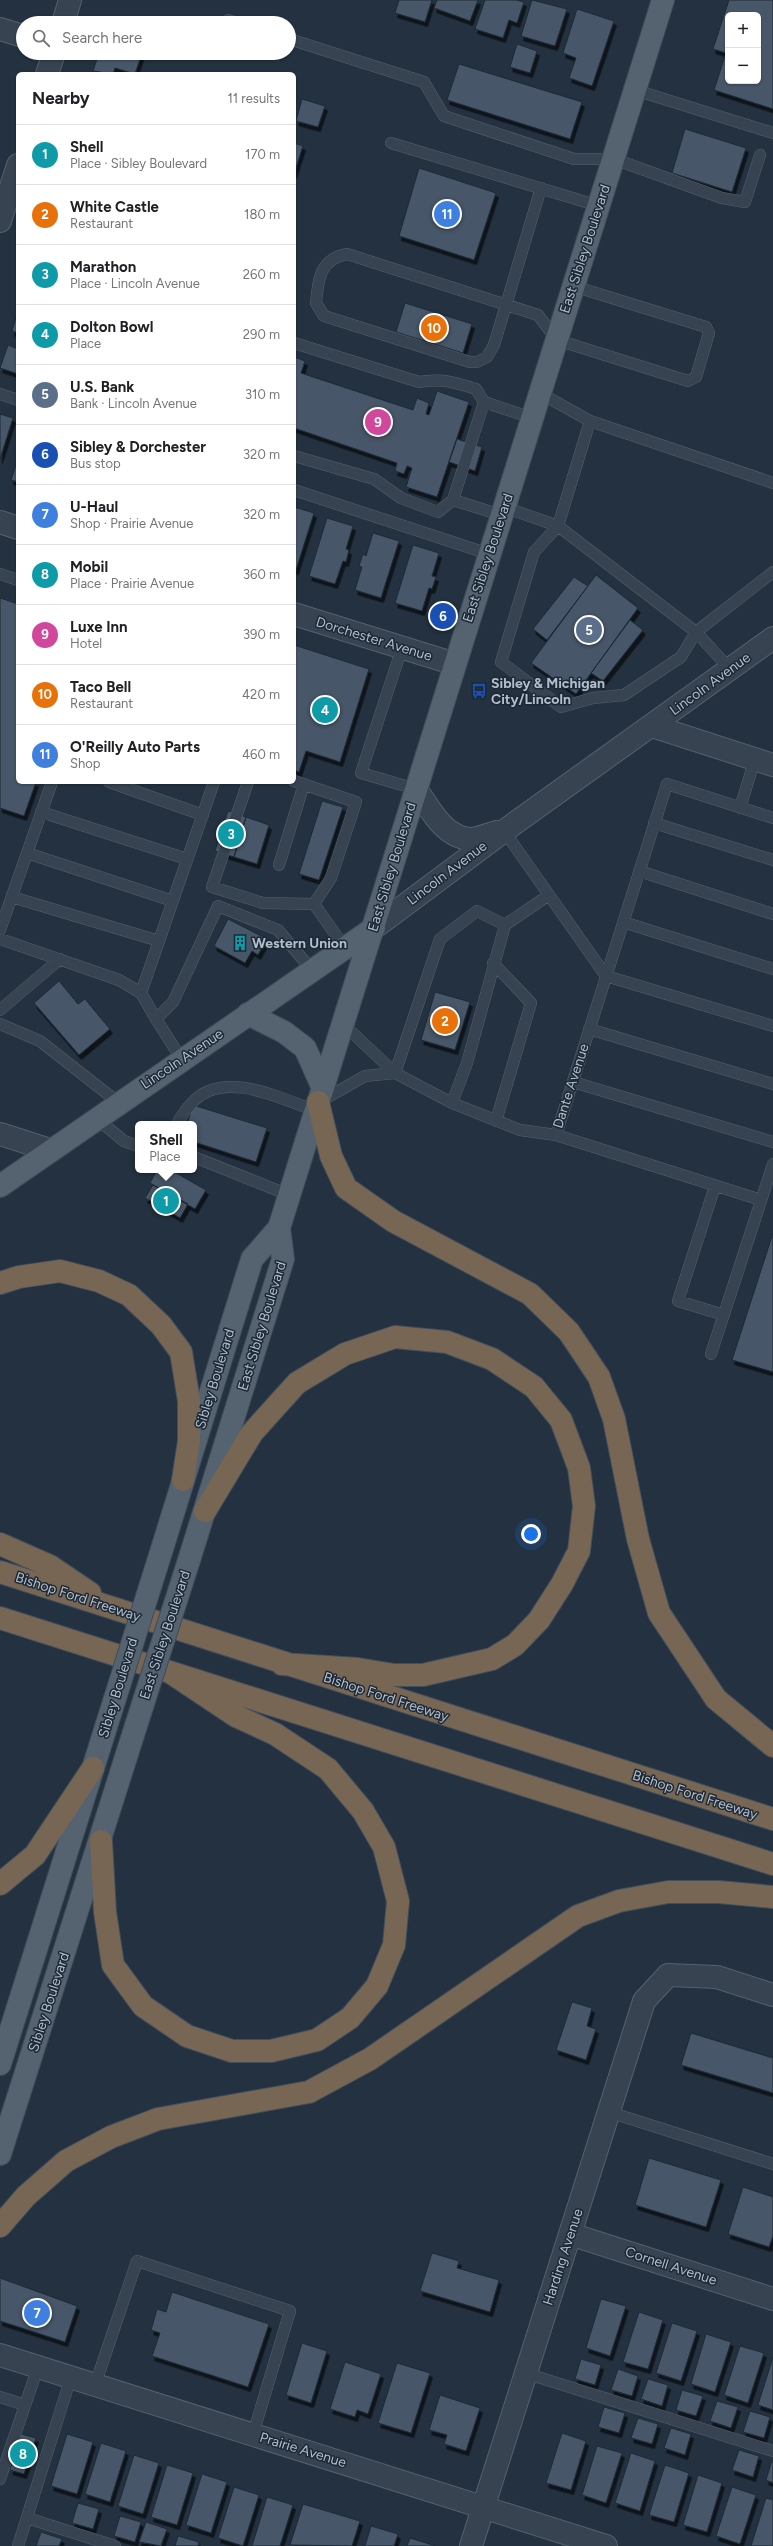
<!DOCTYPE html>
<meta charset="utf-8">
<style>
:root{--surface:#fff;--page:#f6f6f6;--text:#202124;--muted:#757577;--line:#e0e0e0;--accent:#4d6787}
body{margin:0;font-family:Figtree,sans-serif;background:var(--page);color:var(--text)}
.controls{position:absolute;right:12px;top:12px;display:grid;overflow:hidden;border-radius:6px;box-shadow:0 1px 3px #0004}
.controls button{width:36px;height:36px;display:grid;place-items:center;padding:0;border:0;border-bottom:1px solid var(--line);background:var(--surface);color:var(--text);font:20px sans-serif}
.you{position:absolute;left:531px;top:1534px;width:14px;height:14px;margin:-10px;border:3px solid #fff;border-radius:50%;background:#1a73e8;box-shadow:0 0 0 6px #1a73e833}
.badge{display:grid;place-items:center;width:26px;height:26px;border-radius:50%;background:var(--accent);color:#fff;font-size:13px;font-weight:700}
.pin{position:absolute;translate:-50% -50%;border:2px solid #fff;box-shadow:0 1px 4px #0006}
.popup{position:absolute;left:135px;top:1121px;width:62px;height:52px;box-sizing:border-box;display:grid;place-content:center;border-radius:6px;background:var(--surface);filter:drop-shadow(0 1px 3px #0005);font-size:13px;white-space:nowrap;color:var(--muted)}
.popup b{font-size:15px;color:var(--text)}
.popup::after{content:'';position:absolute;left:50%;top:100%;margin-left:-8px;border:8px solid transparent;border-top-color:var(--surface)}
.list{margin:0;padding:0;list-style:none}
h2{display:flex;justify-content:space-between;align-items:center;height:52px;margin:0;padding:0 16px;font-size:17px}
h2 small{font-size:13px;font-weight:400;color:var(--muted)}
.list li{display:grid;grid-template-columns:26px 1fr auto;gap:12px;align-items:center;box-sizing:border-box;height:60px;padding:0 16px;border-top:1px solid var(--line)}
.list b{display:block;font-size:15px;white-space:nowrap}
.list p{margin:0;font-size:13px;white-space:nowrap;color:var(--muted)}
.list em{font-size:13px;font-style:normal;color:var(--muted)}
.icon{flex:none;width:22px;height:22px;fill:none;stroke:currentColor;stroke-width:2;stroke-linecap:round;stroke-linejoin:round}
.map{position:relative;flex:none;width:773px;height:2546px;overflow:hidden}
.search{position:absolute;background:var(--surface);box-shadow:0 1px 3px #0004;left:16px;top:16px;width:280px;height:44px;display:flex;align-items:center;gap:10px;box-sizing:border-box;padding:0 14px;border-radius:22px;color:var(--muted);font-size:15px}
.panel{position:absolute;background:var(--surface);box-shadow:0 1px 3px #0004;left:16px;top:72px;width:280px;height:712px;border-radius:6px}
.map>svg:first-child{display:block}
.building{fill:#465767;stroke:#1e2a37;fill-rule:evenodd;filter:url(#shadow)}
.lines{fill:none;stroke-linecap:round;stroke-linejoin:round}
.service-casing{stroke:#55616e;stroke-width:12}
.minor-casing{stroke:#55616e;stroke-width:24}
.tertiary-casing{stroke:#55616e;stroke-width:24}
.primary-casing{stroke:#404c59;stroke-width:24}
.motorway-casing{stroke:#424e5b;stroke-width:24}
.service{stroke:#374350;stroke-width:11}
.minor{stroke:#374350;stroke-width:22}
.tertiary{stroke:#374350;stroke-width:22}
.primary{stroke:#556270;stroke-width:22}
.motorway{stroke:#776653;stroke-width:22}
.primary-bridge-casing{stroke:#404c59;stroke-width:24;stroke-linecap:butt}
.primary-bridge{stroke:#556270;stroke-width:22}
.labels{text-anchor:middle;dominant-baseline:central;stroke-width:3;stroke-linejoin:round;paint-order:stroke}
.street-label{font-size:14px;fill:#b3becb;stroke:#1c2835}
.poi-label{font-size:14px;font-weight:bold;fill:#b3becb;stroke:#1c2835;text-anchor:start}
</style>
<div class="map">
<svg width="773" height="2546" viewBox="0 0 773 2546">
<defs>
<filter id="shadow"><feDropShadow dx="2.5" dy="4.5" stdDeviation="0" flood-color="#0009"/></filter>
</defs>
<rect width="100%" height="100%" fill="#233140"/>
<path class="building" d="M399,0H432L425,22L395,13Z
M437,0H478L470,21L434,8Z
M485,0H516L524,2L517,23L509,20L503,38L475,29Z
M532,0L567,9L555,46L521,36Z
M729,0H773V109L714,90L726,53L713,49ZM728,15H758V81H728Z
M577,9L614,21L592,86L569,78L576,58L563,53Z
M517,44L537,51L530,73L510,67Z
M99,53H142L135,74L115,68L113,74L93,71Z
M459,64L582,102L570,139L447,100Z
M302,99L325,106L318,127L296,121Z
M685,129L746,148L732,192L672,173Z
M294,143L303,146L294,174Z
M419,168L496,193L474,260L399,236Z
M405,303L472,324L463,353L396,332Z
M18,311V333L12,331Z
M8,345L18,349V374L0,368Z
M294,357L305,361L301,373L413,410L417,398L429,403L426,414L429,415L437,391L469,402L437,497L406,487L412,468L407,466L404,474L395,471L397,463L294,428Z
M0,414L13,418L0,459Z
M457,439L482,447L475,471L449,462Z
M18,459V482L11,480Z
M294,507L314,513L296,570H294Z
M327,518L353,526L346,549L349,550L346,562L343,561L335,584L309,576Z
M373,533L399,541L381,598L355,590L362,567L359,566L363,554L366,556Z
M413,545L439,553L432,576L436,577L432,589L429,588L422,611L395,603Z
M596,575L638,608L576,694L531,663Z
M574,577L588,586L547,640L533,629Z
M0,598L18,604V782H36L24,816L0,808Z
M630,620L643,630L603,681L591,673Z
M294,645L369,669L340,762L306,751L299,772L294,770Z
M322,801L343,807L319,880L299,874Z
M228,811L246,817L234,857L215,851Z
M246,817L269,825L257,864L234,857Z
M228,919L267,939L258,955L252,951L245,963L214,946Z
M59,981L78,1004L85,999L110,1029L79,1055L34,1003Z
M435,992L470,1002L455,1050L421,1040Z
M193,1105L267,1128L256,1162L194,1142V1124H187Z
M157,1170H171L206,1190L195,1209L150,1183Z
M153,1185L188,1204L180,1218L145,1198Z
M773,1233V1372L732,1360Z
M572,2002L592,2008L587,2026L596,2029L586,2060L556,2050Z
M691,2033L773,2058V2093L681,2065Z
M649,2158L721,2180L706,2227L635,2205Z
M743,2187L773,2197V2236L769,2247L728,2234Z
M432,2253L459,2261L457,2268L499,2280L490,2312L420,2291Z
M0,2278L77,2306L65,2342L0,2321Z
M172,2292L269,2324L248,2387L152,2356L160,2333L151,2330L157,2309L166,2312Z
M601,2299L626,2306L610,2356L586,2348Z
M639,2312L663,2320L648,2369L623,2362Z
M672,2323L697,2331L681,2381L656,2373Z
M706,2334L731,2342L715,2392L691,2384Z
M302,2343L327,2351L311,2403L286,2395Z
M740,2346L764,2353L748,2403L724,2395Z
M773,2357V2410L758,2405Z
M581,2359L601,2365L595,2385L575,2379Z
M345,2362L381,2374L368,2414L357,2410L355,2417L330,2409Z
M397,2363L430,2373L411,2433L378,2423Z
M618,2369L638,2376L632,2396L611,2390Z
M648,2379L668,2385L662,2406L641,2399Z
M682,2390L703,2396L696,2416L676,2410Z
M440,2395L480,2408L466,2451L444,2444L447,2435L429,2430Z
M717,2401L738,2407L731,2428L710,2421Z
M604,2407L625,2413L619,2433L598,2427Z
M750,2411L770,2417L764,2438L743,2432Z
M638,2418L658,2424L652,2444L631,2438Z
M671,2428L691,2434L685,2455L664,2448Z
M562,2433L586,2441L571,2490L546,2483Z
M21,2434L36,2438L24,2474L10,2470Z
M67,2434L93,2442L77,2494L51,2486Z
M101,2443L126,2451L110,2502L85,2494Z
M597,2446L622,2453L606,2503L582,2495Z
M739,2450L759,2456L753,2477L732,2470Z
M631,2453L655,2461L640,2511L615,2503Z
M134,2455L159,2463L143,2514L118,2506Z
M772,2460H773V2483L766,2480Z
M167,2465L193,2473L177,2525L151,2517Z
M665,2465L689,2473L674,2522L649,2515Z
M202,2474L227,2482L211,2533L186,2525Z
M698,2475L722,2483L707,2532L683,2525Z
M234,2487L259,2495L243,2546L218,2538Z
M732,2487L756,2495L740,2544L716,2536Z
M267,2497L293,2505L280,2546H252Z
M766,2498L773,2500V2546H751Z
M78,2503L99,2509L93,2529L72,2523Z
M303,2504L360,2521L352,2546L290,2545Z
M120,2516L141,2522L135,2542L114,2536Z
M146,2522L167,2529L161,2546L139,2542Z
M371,2526L398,2534L394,2546H365Z
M41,2532L62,2539L59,2546H36Z
M178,2536L199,2542L198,2546H175Z
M410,2538L436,2546H407Z"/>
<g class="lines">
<g class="service-casing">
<path id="service" d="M228,20L237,23
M289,39L424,82L444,116L574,159H614L722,198L745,202L760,155
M635,90L773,133
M391,143L599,206
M541,188L494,345L487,357L477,362H470L324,316L316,303C318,279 320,259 347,254L538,315L557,340L688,381L696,377L709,333L706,327L573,286
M294,343L419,382C442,378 454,382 476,389L484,402L532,418
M540,393L590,421L773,483
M0,394L18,400
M294,456L374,479L401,498L438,512L453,500L484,402
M294,490L489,554
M453,500L501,515
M504,507L558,526L696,632L681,657L624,695L593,698L561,707L501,662L534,552L558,526L590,421
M0,574L18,580
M402,648L361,773L416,789
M730,669L696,632L773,572
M294,781L356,802L331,878L314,904L345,948
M109,782L203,815
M248,782L212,887L263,903L314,904
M740,808L755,759
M41,812L187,859
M654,823L773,860
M504,831L606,976
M27,853L173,901
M279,865L304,784
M639,871L773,914
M12,897L159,941
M623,922L773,969
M0,930L52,782
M0,939L119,980L141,993
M493,963L531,1003L496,1121
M606,976L773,1026
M0,1010L60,959
M156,1019L141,993L214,782
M0,1024L40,1041L119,1103
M343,1024L395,1073L452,1103L520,1130L556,1135L761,1200
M589,1029L773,1084
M182,1060L156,1019L173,1002L218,906L278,930L312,970
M395,1073L440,939L477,911L505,925
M573,1082L773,1142
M321,1101L365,1076L395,1073
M452,1103L467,1063L505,925L549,895
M96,1118L124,1141L138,1146
M177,1124C181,1117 185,1110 191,1104C221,1068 280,1098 316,1111
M556,1135L667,784L773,818
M194,1157L289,1195
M715,1186L678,1301L724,1315
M711,1354L773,1164
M609,2112L773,2164
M525,2373L773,2451
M95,2385L137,2261L290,2311L253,2434
M0,2397L25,2405
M0,2479L38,2367
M27,2518L115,2546
M18,2546L71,2377"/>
</g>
<g class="minor-casing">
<path id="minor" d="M63,23L70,0
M0,29L23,36
M47,74L54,53
M0,221L18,165
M0,522L18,528
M294,614L455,664
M652,726L773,765
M0,1134L50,1150
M570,2234L773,2299
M0,2355L606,2546
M471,2546L644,2001L668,1975L717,1977L773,1995"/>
</g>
<g class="tertiary-casing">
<path id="tertiary" d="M416,789C430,808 443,837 470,839C478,839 489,834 497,832
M374,928L504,831L773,638"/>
</g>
<g class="primary-casing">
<path id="primary" d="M248,1014L284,1032L305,1048L323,1088
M0,1186L374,928
M162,1549L252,1259L279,1228
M190,1557L283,1259L279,1228L663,0
M0,2064L106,1727
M0,2154L133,1735"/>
</g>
<g class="motorway-casing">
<path id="motorway" d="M318,1102L331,1156L346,1188L393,1221L530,1294L569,1332L599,1377L614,1419L638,1539L659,1613L716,1699L773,1746
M0,1283L19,1277L60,1271L99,1281L129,1295L161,1325L181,1352L189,1401V1441L183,1480
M205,1511L252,1433L297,1383L345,1354L395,1337L447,1342L492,1359L534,1387L561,1420L579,1468L584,1506L579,1551L562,1584L539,1620L515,1645L492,1659L423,1675H394L358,1669L282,1664
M0,1544L50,1566L90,1593
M0,1572L773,1819
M0,1618L773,1864
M101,1841L105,1912L113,1965L143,2006L187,2036L232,2051H271L317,2040L350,2018L377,1986L394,1945L398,1901L384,1847L363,1811L328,1769L275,1734L236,1716L170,1672
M0,1884L35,1855L93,1768
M0,2226L26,2196L66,2161L111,2137L158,2119L309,2092L370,2059L578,1916L619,1901L668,1892H719L773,1897"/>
</g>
<use href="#service" class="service"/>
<use href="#minor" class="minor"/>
<use href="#tertiary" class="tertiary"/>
<use href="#primary" class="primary"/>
<use href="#motorway" class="motorway"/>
<g class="primary-bridge-casing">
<path id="primary-bridge" d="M106,1727L162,1549
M133,1735L190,1557"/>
</g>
<use href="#primary-bridge" class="primary-bridge"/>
</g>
<defs>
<g id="bus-bare" transform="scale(1.2)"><path d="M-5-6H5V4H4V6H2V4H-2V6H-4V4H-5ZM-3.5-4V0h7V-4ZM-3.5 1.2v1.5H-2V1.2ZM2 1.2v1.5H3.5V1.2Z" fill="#1a4fb4" stroke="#1c2835" stroke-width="2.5" paint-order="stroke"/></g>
<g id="building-bare" transform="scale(1.2)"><path d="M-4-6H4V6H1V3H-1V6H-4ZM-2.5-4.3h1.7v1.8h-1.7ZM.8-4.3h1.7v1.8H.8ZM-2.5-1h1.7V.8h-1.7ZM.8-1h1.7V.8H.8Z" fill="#0f9aa8" stroke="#1c2835" stroke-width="2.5" paint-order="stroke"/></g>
</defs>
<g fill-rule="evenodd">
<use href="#bus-bare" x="479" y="691"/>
<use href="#building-bare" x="240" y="943"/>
</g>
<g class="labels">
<g class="street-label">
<text transform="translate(585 249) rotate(-72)">East Sibley Boulevard</text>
<text transform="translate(488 558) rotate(-72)">East Sibley Boulevard</text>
<text transform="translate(374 639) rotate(17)">Dorchester Avenue</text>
<text transform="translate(710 684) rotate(-36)">Lincoln Avenue</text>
<text transform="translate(392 867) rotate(-73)">East Sibley Boulevard</text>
<text transform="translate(447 873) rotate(-37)">Lincoln Avenue</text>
<text transform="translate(182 1059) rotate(-34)">Lincoln Avenue</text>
<text transform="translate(571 1086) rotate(-72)">Dante Avenue</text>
<text transform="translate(262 1326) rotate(-73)">East Sibley Boulevard</text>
<text transform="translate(215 1379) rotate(-73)">Sibley Boulevard</text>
<text transform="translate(78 1597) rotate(18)">Bishop Ford Freeway</text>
<text transform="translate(165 1635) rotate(-72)">East Sibley Boulevard</text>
<text transform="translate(118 1688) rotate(-73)">Sibley Boulevard</text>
<text transform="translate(386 1697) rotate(18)">Bishop Ford Freeway</text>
<text transform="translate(695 1795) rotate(18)">Bishop Ford Freeway</text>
<text transform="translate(49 2002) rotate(-72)">Sibley Boulevard</text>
<text transform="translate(563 2257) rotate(-72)">Harding Avenue</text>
<text transform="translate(671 2266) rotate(18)">Cornell Avenue</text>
<text transform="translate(303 2450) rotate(17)">Prairie Avenue</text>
</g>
<g class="poi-label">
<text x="491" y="683">Sibley &amp; Michigan<tspan x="491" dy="16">City/Lincoln</tspan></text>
<text x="252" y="943">Western Union</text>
</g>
</g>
</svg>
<div class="controls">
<button>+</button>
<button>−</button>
</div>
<div class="you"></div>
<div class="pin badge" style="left:166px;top:1201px;background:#0f9aa8">1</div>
<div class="popup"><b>Shell</b>Place</div>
<div class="pin badge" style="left:445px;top:1021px;background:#e8710a">2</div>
<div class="pin badge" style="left:231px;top:834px;background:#0f9aa8">3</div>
<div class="pin badge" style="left:325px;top:710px;background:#0f9aa8">4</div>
<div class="pin badge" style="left:589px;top:630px;background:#5c6f8a">5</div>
<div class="pin badge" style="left:443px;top:616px;background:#1a4fb4">6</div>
<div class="pin badge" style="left:37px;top:2313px;background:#3f7fe0">7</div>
<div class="pin badge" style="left:23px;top:2454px;background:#0f9aa8">8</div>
<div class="pin badge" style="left:378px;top:422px;background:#d1479c">9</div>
<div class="pin badge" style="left:434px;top:328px;background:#e8710a">10</div>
<div class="pin badge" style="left:447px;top:214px;background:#3f7fe0">11</div>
<div class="search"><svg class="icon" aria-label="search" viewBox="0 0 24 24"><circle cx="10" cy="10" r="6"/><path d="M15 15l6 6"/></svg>Search here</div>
<section class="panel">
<h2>Nearby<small>11 results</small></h2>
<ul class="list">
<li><span class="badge" style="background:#0f9aa8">1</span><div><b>Shell</b><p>Place · Sibley Boulevard</p></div><em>170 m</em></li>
<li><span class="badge" style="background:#e8710a">2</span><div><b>White Castle</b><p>Restaurant</p></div><em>180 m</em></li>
<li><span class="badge" style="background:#0f9aa8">3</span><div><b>Marathon</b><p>Place · Lincoln Avenue</p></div><em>260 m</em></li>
<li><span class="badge" style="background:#0f9aa8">4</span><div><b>Dolton Bowl</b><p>Place</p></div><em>290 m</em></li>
<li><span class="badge" style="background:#5c6f8a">5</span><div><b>U.S. Bank</b><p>Bank · Lincoln Avenue</p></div><em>310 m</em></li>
<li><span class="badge" style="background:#1a4fb4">6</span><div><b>Sibley &amp; Dorchester</b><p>Bus stop</p></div><em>320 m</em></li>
<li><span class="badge" style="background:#3f7fe0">7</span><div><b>U-Haul</b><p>Shop · Prairie Avenue</p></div><em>320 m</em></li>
<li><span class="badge" style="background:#0f9aa8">8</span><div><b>Mobil</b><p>Place · Prairie Avenue</p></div><em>360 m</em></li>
<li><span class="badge" style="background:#d1479c">9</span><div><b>Luxe Inn</b><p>Hotel</p></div><em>390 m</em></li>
<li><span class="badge" style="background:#e8710a">10</span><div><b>Taco Bell</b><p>Restaurant</p></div><em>420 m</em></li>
<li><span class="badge" style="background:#3f7fe0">11</span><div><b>O'Reilly Auto Parts</b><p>Shop</p></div><em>460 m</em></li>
</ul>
</section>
</div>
